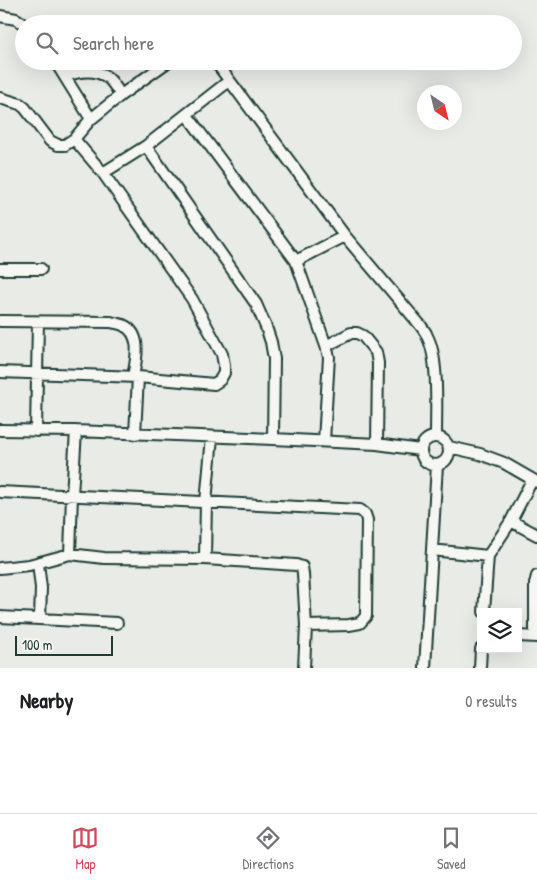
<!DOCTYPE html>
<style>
:root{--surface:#fff;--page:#f6f6f6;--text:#202124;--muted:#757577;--line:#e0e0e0;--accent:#d1495b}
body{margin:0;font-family:"Patrick Hand",sans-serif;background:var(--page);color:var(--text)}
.controls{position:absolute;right:15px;bottom:15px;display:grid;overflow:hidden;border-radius:0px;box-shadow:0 5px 20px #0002}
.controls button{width:45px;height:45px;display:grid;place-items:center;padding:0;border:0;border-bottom:1px solid var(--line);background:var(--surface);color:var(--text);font:25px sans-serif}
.compass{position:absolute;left:417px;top:85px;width:45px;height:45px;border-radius:50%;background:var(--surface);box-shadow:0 5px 20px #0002;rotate:145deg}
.scale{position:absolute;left:15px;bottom:12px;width:98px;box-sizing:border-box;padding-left:5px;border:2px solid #1f3d34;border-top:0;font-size:14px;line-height:18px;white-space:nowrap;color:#1f3d34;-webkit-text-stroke:4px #f6f6f2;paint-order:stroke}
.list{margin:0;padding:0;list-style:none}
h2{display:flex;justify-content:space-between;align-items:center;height:65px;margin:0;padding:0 20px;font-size:21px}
h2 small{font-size:16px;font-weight:400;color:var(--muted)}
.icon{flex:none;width:28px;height:28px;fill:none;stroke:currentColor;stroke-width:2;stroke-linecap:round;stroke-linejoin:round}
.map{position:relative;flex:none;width:537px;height:668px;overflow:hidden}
.search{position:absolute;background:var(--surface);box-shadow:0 5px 20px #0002;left:15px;right:15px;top:15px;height:55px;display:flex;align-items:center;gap:12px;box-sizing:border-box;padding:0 18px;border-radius:28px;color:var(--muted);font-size:19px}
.sheet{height:145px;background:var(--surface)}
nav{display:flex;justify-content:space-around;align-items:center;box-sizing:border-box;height:70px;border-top:1px solid var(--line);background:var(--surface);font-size:14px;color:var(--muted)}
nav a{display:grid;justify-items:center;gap:2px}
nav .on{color:var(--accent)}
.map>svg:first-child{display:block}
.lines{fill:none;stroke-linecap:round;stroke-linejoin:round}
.minor-casing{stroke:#1f3d34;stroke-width:14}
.minor{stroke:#f6f6f2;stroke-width:10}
</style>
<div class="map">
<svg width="537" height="668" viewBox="0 0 537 668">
<rect width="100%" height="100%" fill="#e9ebe7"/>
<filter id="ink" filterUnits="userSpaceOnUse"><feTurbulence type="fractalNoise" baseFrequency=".02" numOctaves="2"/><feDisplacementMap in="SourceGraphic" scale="10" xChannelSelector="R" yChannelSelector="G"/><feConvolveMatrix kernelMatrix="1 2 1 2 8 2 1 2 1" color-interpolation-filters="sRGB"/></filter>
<g filter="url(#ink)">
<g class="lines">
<g class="minor-casing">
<path id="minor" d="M0,16L16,19L24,24
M55,61L91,119
M215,61L345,236L421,326C423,329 426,332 427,336C439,358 436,410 436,436
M65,76C79,71 96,68 108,78C113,82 117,90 121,95
M0,98L20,104L25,108L50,141L58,145H65L74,139L91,119L121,95L169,61
M187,115L296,261L326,346L329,357L324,441
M74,139L103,173L192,299L222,354L224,365V373L220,380L214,384L138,377
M146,146L256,304L266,327L271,342L274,359L273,439
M103,173L146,146L229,81
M296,261L345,236
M0,269H41
M0,321L111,322C115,323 120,324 123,325C143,334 136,360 133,377
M326,346L351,333H357L363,336L376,352L378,363L377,444
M0,372L138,377L135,434
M0,430L76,431L273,439L377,444L420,450
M36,431L38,322
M421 451a14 14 0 1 1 28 0a14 14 0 1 1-28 0Z
M449,447L480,454L504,463L537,482
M0,492L360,510L365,514L367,520L366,616L360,623L349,625L306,626
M511,521L537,535
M432,550L488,556
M70,554L72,495L76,431
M205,559L206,502L212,437
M38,563L41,588L40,619
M0,568L29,565L70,554L104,558L205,559L296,565L302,567L303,574L306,626L304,668
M484,612L488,556L511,521L532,480
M0,617L117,623
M518,636L537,637
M535,637V584L537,576
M425,668L437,465
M480,668L481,649"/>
</g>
<use href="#minor" class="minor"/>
</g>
</g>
</svg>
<div class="controls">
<button><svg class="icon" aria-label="layers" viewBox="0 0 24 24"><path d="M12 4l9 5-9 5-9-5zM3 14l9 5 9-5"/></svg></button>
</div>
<svg class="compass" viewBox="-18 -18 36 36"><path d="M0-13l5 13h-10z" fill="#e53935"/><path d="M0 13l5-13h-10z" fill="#757577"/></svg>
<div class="scale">100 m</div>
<div class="search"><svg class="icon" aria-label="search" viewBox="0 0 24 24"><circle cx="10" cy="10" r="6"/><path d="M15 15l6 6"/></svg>Search here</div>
</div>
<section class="sheet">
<h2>Nearby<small>0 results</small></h2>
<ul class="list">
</ul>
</section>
<nav>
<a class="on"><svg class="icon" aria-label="map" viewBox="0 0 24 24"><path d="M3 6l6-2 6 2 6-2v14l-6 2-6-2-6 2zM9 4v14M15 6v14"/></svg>Map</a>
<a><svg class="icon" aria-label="directions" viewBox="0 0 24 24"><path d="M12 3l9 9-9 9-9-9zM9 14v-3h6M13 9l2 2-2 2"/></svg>Directions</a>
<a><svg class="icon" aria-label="saved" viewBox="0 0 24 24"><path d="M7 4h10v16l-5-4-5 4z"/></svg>Saved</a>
</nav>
